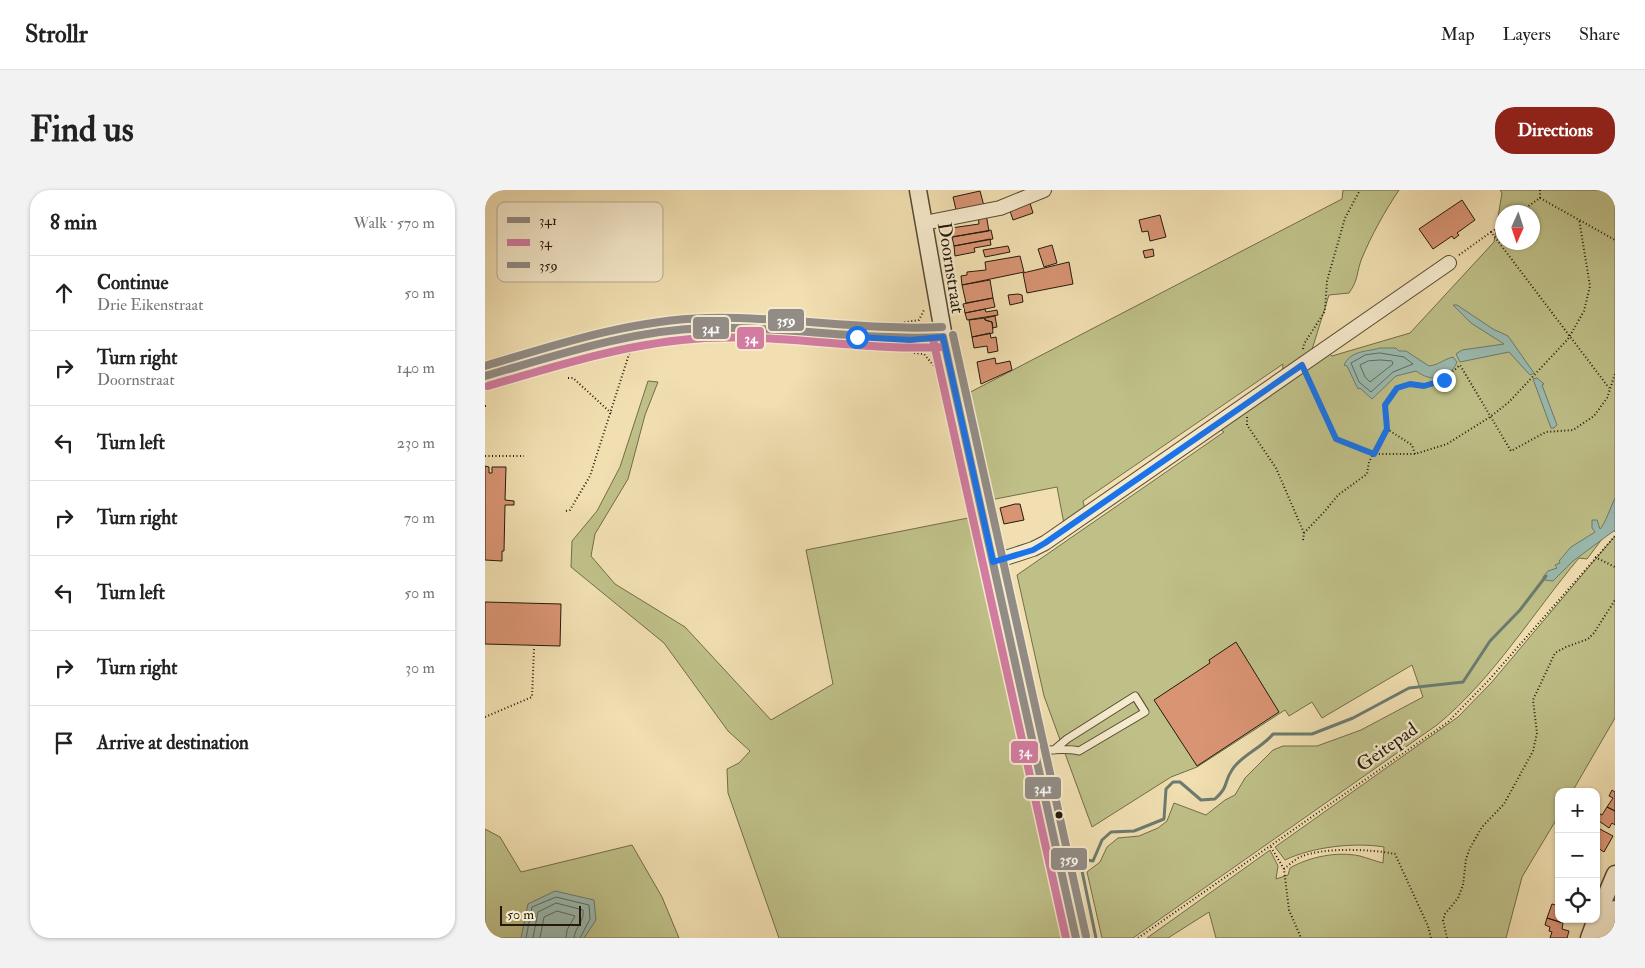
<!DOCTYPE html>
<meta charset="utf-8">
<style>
:root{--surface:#fff;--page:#f2f2f2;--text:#222;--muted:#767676;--line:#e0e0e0;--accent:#8f2418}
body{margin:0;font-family:"IM FELL Double Pica",serif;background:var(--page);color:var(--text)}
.controls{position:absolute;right:15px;bottom:15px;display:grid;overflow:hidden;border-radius:10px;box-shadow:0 1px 4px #0004}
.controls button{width:45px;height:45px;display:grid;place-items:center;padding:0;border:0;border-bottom:1px solid var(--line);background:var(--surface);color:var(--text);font:25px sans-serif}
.compass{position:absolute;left:1010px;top:15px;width:45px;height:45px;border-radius:50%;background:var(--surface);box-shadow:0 1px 4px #0004;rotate:183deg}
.scale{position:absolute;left:15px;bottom:12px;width:81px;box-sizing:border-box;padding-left:5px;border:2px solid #24190c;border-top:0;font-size:14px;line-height:18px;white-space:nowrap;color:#24190c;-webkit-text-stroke:4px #f6eacc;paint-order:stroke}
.stop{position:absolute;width:15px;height:15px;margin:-11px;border:4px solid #1a73e8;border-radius:50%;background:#fff}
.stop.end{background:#1a73e8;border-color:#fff;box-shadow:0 1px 5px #0008}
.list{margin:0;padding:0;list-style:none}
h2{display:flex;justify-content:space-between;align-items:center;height:65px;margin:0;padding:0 20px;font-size:21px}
h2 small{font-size:16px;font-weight:400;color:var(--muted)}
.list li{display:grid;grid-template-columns:32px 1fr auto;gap:15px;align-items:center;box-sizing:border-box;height:75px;padding:0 20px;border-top:1px solid var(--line)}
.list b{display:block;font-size:19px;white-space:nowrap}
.list p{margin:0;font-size:16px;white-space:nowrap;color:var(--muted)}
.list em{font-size:16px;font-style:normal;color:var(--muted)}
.icon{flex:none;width:28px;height:28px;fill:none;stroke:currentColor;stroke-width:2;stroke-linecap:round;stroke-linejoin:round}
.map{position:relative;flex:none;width:1130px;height:748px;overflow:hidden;border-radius:20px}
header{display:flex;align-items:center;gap:30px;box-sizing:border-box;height:70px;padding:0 25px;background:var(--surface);border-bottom:1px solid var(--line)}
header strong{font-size:24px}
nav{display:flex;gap:28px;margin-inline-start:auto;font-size:18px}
.intro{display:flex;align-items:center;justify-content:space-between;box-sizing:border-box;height:120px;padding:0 30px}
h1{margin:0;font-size:35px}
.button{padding:12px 22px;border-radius:20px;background:var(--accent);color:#fff;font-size:18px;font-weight:700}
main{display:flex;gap:30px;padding:0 30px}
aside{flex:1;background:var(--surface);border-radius:20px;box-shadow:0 1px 4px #0004}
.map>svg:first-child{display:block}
.green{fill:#bfc088;stroke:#726c4a;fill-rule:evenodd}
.water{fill:#9bbcb2;stroke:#6b7b70}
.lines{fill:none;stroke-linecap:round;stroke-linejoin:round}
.shore{stroke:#606a5f;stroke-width:1}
.stream{stroke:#6b7b70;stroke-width:3}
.building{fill:#d99473;stroke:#24190c}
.service-casing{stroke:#574a35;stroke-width:9}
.minor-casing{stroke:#574a35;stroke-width:16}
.tertiary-casing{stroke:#574a35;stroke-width:19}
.path{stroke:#24190c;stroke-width:2;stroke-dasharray:1 2.5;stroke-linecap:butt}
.service{stroke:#f6eacc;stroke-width:7}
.minor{stroke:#f6eacc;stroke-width:14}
.tertiary{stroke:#f6eacc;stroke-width:16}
.bus-1-casing{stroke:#f6eacc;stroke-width:11}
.bus-2-casing{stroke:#f6eacc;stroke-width:11}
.bus-3-casing{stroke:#f6eacc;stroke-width:11}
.bus-1{stroke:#928c86;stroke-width:8}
.bus-2{stroke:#d17ca0;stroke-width:8}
.bus-3{stroke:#928c86;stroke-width:8}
.route{stroke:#1a73e8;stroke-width:6}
.bus-dot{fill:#24190c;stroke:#f6eacc;stroke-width:2}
.labels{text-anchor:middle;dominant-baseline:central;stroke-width:4.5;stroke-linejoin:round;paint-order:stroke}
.street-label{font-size:19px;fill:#24190c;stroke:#f6eacc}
.key{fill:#f6eacc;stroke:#b7ab92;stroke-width:1}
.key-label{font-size:14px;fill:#24190c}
.line-badge{stroke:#f6eacc;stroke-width:2}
.badge-label{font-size:14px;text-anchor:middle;font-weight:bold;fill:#fff}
</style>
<header>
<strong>Strollr</strong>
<nav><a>Map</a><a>Layers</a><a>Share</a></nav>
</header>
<div class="intro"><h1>Find us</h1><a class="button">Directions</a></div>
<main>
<aside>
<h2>8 min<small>Walk · 570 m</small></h2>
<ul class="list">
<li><svg class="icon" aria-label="ahead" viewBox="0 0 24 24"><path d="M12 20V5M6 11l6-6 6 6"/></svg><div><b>Continue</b><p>Drie Eikenstraat</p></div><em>50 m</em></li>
<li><svg class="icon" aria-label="right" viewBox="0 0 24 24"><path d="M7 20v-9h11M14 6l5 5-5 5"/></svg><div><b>Turn right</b><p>Doornstraat</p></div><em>140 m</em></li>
<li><svg class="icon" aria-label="left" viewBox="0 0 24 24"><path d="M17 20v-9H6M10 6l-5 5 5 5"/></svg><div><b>Turn left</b></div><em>230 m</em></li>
<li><svg class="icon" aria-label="right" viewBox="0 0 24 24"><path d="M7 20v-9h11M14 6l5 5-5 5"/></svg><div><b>Turn right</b></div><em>70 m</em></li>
<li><svg class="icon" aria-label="left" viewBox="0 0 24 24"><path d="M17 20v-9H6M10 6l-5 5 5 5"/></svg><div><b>Turn left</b></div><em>50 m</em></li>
<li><svg class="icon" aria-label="right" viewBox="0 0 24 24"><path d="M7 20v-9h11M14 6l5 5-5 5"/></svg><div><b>Turn right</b></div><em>30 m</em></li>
<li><svg class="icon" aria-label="arrive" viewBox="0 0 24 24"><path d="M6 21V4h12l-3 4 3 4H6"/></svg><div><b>Arrive at destination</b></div></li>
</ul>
</aside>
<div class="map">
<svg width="1130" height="748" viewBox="0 0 1130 748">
<rect width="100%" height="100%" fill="#f1dfb1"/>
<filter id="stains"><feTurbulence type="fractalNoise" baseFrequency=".004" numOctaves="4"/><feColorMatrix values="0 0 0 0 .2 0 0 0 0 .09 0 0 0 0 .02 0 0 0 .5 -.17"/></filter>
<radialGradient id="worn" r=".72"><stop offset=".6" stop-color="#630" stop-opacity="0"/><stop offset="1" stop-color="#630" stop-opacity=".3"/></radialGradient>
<path class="green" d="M858,0H914C900,21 887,44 877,68C871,83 874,89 864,103L844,105L824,169L840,159L847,166L925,143L1009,52L1017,3L1015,0H1130V342L1126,337L1102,369L1094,368C1047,424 1009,488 952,535L648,748H617L602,682L615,672L622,657L633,648L654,646L673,638L682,631L689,613L721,625L740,610L750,605L760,588L788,560L798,556H832L876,540L938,507L927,475L837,528L827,512L804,526L800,520L712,577L686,587L607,637L559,506L532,385L739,242L729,235L797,189L798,174L598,311L601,324L580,339L572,297L495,312L472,209L857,9ZM1018,22H1048V52H1018Z
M163,191L173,192L160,225L143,289L110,344L106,366L130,394L200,437L286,530L348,494L321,360L483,328L582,748H294L243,603L242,579L254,573L265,561L243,541L179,453L86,377L87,351L112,321L135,277Z
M1130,346V528L1087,602H1074V625L1037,687L1021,748H731L724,722L683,748H662L785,660L793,676L791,689L803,685L805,678C824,667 852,661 875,666C882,668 890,671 898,673L899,657C869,652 827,657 800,670L790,657L973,527L1006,493Z
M0,639L15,647L36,682L147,655L177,707L194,748H0Z"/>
<path class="water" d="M968,115H972L1008,139L1023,146L1049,183L1045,185L1024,162L975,172L971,164L977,160L1019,154L986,133Z
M895,158H911L914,161H921L944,176C954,175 959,169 968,167L972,172C964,191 946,192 931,181L911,186L887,209L875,198L873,199L862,176L859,175C866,160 882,162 895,158Z
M1052,188L1059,194L1057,195L1072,235L1069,238H1066L1048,189Z
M1130,308V340L1088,371L1068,391L1060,390L1058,387L1063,381L1072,378L1070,375L1075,373L1074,371L1086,357L1110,342L1107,338V330H1112L1115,339C1119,336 1127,314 1130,308Z
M70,701L109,710L111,730L99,748H36L43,714Z"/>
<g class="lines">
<path class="shore" d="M895,163L919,167L928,174L908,182L886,202L874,192L866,173L880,165Z
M896,170L907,171L908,174L885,192L880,187L875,175L883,171Z
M41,748L47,717L71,707L104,715L105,729L95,748
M48,748L53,722L71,713L98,720C100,731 90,737 89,748
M55,748L59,727L72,721L90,726L82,740L81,748"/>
<path class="stream" d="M611,748L596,676L602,670L608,671L617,650L626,642L649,641L679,629L681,599L688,592H695L716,610L730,609C745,595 738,593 747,580C755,566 777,558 788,544H827L868,528L924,498L978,492L1005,451L1035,420L1061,386"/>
</g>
<path class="building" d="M495,1L499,16L472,24L468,7Z
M544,10L548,23L528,30L524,18Z
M977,10L990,30L972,43L974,45L969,49L967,46L948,59L934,39Z
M501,24L504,41L467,47L466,38L494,34L493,26Z
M675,25L681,47L665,51L663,41L657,42L654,30Z
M506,40L508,49L469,56L467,47Z
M505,49L506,55L489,58L490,62L470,66L469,56Z
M567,55L572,73L559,77L553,59Z
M523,56L525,62L500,67L498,60Z
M668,59L669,66L660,68L658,61Z
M535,66L539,82L477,95L476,86L482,85V82L501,80L500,72Z
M584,72L588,94L542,103L538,83Z
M505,90L508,108L481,113L477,95Z
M533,104L537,105L538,112L525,115L523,105Z
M508,108L510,117L480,123L478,114Z
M500,119L501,122L512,120L513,125L482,130L480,123Z
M510,126L512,137L508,138L507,132L500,130V128Z
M500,128V130L507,132L508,143L487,147L484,130Z
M505,143L506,148L511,147L513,161L503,163L502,156L489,158L487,147Z
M510,168L511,174L525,171L527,180L496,194L492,172Z
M0,276L4,277V283H7V277H21L20,310L29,311V315H20L19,361H17V371L0,370Z
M530,314H535L539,330L519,334L515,318Z
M0,412L76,414L75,456L0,454Z
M751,452L794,522L712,576L669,510L725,473L724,470Z
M1127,600L1130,602V621L1122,617L1128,608L1124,606Z
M1122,617L1130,621V635L1127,633L1124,638L1111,629L1113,623L1117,625Z
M1113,638L1128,646L1119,662L1113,658L1111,661Z
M1067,714L1074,716V729H1079L1078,733L1062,728Z
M1062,728L1078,733L1077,739L1084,741L1082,748H1065L1067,742L1064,741L1065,737L1060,735Z"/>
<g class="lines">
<g class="service-casing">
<path id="service" d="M550,561C565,560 580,558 594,561L660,522L650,506L582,549L569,560"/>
</g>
<g class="minor-casing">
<path id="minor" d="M439,33L515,18L559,0
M508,372L548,359L560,353L964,73"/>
</g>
<g class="tertiary-casing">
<path id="tertiary" d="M433,0L464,176L591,748
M0,186C73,165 146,140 222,138C301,136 379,154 458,147
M1111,729L1130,684
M1104,748L1111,729
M1120,748L1130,719"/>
</g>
<path class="path" d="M1055,0V8
M1055,8L1130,50
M1035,22L1055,8
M1006,42L1018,34
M974,65L1006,42L1124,198
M409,134L434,130L439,120
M818,159L819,154L840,121L842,91L860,28L875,0
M429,163L439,164L449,176
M821,186L851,249L889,264H930L962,254L1005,227L1024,212L1083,149L1099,121L1105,96L1094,29
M83,188H88L126,223
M0,216H1
M762,227V235L791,278L819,343
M930,264L927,255L902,239C898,221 902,194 926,194C932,194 936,197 942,195C956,192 964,185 975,175L1026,261L1061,242L1088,240L1109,226L1122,208L1130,184
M0,266H39
M81,321L85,320L105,286L145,161
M818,350L819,343L840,321L853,305L882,284L884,272L902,239
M1110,367L1130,377
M0,527L47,507L49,459
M786,657L799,679L804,720L816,748
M799,679C804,675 809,670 815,667C838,657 886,659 910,664L943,736L946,748
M653,748L963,532L1004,490L1130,346
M962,748L958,730L960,724L973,708L978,695L981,669L985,658L997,637L1019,614L1048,561L1052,543L1048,510L1070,463L1081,457L1103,449L1109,443L1130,410"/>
<use href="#service" class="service"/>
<use href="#minor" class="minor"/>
<use href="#tertiary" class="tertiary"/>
<g class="bus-1-casing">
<path id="bus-1" d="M458,147L591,748
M0,186C73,165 146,140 222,138C301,136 379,151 458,147"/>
</g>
<g class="bus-2-casing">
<path id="bus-2" d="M448,149L581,748
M3,196C74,175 146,152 220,148C300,144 379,161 459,157"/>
</g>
<g class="bus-3-casing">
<path id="bus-3" d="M468,145L601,746
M0,176C73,154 146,130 222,128C301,126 379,141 457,137"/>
</g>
<use href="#bus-1" class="bus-1"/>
<use href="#bus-2" class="bus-2"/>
<use href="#bus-3" class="bus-3"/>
</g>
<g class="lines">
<path class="route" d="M372,147L425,150L458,147L508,372L548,360L560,353L817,175L851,249L889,264L902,239L900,215L912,198L925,194L939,196L959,190"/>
</g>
<circle class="bus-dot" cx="574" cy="625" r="4.5"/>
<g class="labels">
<g class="street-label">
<text transform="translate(466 78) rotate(81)">Doornstraat</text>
<text transform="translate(902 557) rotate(-35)">Geitepad</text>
</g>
</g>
<rect x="12" y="12" width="166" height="80" rx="8" class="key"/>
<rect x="22" y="27" width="23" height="6" fill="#928c86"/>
<rect x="22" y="49" width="23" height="7" fill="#d17ca0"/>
<rect x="22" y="72" width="23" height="6" fill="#928c86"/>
<g class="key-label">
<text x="54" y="35">341</text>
<text x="54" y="57">34</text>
<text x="54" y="80">359</text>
</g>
<g class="line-badge">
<rect x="282" y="118" width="38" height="24" rx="5" fill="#928c86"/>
<rect x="207" y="126" width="38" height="24" rx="5" fill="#928c86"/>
<rect x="251" y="136" width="29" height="24" rx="5" fill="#d17ca0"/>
<rect x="525" y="550" width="29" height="24" rx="5" fill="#d17ca0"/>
<rect x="539" y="586" width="38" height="24" rx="5" fill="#928c86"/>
<rect x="565" y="657" width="38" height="24" rx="5" fill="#928c86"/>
</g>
<g class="badge-label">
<text x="301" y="135">359</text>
<text x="226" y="143">341</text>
<text x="266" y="153">34</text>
<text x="540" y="566">34</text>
<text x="558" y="603">341</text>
<text x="584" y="674">359</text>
</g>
<rect width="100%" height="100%" filter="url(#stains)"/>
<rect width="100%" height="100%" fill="url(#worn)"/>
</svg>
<div class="controls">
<button>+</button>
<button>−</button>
<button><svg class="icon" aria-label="locate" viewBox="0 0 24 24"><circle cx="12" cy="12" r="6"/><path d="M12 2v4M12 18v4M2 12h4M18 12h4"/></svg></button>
</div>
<svg class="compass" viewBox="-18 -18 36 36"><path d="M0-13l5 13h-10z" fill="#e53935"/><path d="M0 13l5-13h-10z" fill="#767676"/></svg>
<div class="scale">50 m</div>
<div class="stop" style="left:372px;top:147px"></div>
<div class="stop end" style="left:959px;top:190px"></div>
</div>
</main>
